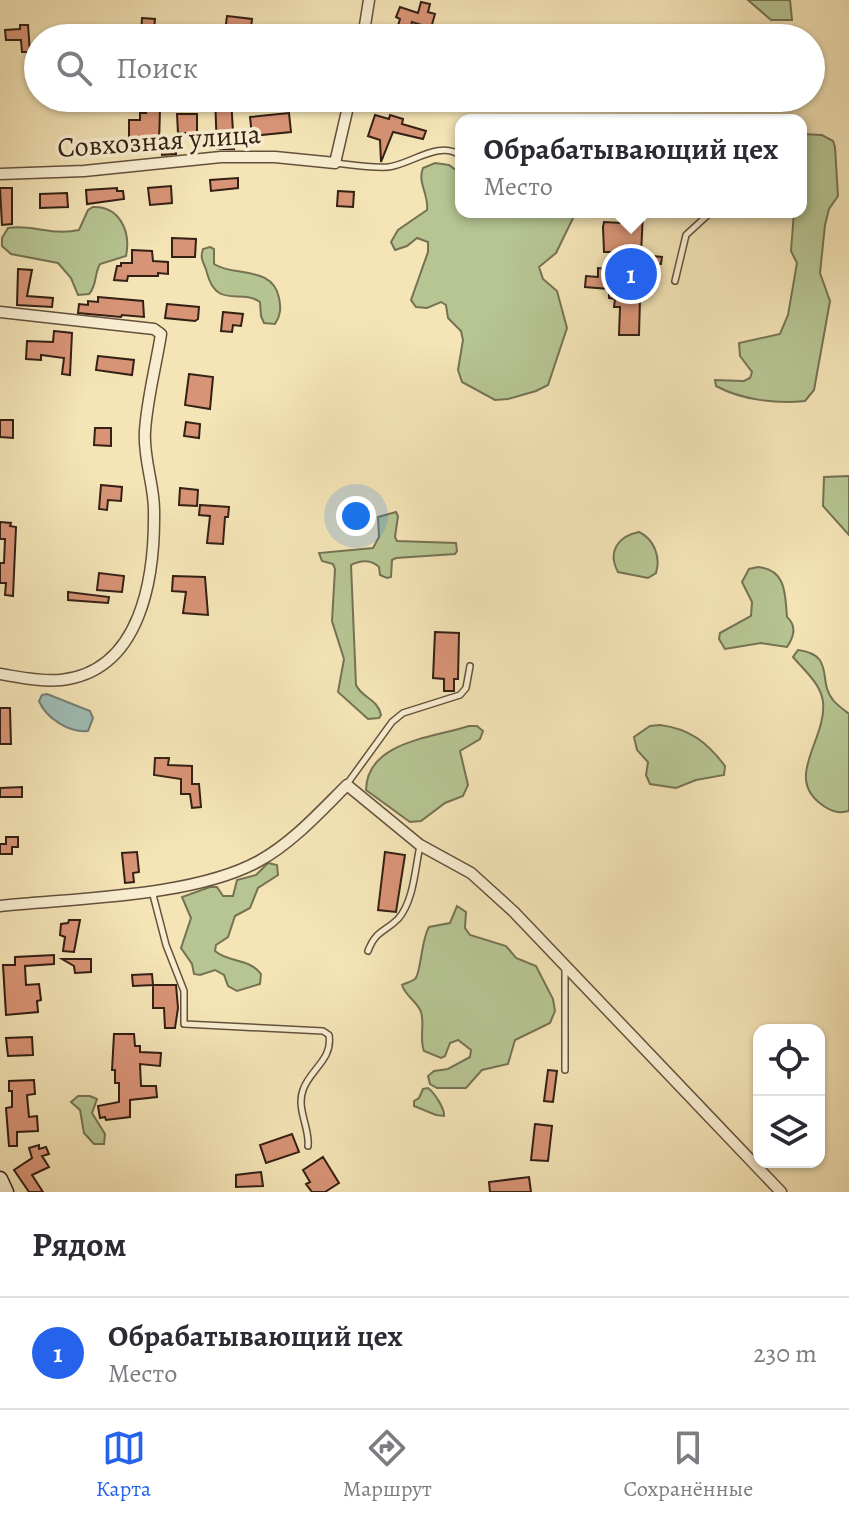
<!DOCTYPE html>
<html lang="ru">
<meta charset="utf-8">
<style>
:root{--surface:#fff;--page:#f7f7f7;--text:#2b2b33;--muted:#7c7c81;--line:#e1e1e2;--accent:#2563eb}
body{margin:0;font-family:Alegreya,serif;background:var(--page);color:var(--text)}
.controls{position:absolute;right:24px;bottom:24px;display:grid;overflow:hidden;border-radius:16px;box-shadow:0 2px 6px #0004}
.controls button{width:72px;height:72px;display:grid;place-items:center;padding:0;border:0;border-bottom:2px solid var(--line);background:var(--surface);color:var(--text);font:40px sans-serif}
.you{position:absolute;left:356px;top:516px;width:28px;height:28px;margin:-20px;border:6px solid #fff;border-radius:50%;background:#1a73e8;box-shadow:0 0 0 12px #1a73e833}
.badge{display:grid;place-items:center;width:52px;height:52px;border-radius:50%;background:var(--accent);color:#fff;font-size:26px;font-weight:700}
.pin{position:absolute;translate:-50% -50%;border:4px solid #fff;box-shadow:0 2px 8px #0006}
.popup{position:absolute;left:455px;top:114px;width:352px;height:104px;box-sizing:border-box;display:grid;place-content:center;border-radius:16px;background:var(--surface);filter:drop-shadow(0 2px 6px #0005);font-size:26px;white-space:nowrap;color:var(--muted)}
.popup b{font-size:30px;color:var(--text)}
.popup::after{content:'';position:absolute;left:50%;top:100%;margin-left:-16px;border:16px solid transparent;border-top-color:var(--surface)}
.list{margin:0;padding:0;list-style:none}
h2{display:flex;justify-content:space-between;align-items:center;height:104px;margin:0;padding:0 32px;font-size:34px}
h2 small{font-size:26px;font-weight:400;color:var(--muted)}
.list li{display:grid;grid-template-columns:52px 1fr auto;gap:24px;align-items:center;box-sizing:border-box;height:112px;padding:0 32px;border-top:2px solid var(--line)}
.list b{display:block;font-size:30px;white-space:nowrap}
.list p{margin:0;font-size:26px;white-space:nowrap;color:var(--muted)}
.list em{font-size:26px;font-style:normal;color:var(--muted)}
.icon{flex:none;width:44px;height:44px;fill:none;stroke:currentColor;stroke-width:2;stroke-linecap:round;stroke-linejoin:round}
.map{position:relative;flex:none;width:849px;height:1192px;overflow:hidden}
.search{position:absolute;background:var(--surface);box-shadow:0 2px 6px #0004;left:24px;right:24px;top:24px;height:88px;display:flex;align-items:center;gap:20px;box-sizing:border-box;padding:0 28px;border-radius:44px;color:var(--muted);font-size:30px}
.sheet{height:216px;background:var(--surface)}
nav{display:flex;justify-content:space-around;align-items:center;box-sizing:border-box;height:112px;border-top:2px solid var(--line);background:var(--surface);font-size:22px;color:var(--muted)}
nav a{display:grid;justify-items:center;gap:4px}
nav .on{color:var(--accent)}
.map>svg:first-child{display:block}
.green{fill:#b6c592;stroke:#757254;stroke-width:2}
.water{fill:#9ebdb6;stroke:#747e76;stroke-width:2}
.building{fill:#d89476;stroke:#342015;stroke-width:2}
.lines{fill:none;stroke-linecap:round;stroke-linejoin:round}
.lane-casing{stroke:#64513d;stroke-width:8}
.street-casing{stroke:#64513d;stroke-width:13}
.secondary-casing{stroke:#342015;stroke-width:17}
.lane{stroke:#f8edd0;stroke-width:5}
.street{stroke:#f8edd0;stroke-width:10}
.secondary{stroke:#f8edd0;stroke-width:14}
.labels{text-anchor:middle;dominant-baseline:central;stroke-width:7;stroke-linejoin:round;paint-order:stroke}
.street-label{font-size:28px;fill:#342015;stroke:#f8edd0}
</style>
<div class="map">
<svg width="849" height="1192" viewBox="0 0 849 1192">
<rect width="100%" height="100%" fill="#f4e4b6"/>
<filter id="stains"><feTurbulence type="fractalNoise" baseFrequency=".0025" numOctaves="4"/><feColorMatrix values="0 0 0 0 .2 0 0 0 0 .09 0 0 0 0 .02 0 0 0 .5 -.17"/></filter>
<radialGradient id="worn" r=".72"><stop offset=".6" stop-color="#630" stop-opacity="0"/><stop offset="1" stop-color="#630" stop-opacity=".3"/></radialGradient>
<path class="green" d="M748,0H790L792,20H771Z
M801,134L822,135L833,141L835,147L838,196L829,209L825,225L820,273L830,301L814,390L805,401C776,404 742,400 716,386L715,380L744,381L750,378L752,372L740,356L739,343L780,334L788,315L797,263L791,251L794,212H801Z
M435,163L449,165L461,174V212H576L556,253L539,267L543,279L557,291L567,328L548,385L536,391L508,399L495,400L462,382L458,370L463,340L461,331L448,318L446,305L441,302L427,308L416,307L411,300L428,252V242L417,238L407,246L395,250L391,242L398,230L427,210C429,194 417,183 423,168Z
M93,207C120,206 131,232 126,256L100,264C94,274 97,286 89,294L78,295L71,278L58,263L11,254L2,246V238L8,228C33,224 51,236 79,230L88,210Z
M210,247L214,249V264C233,277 273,265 279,298C281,308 281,315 275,324L264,323L261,316L260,302C240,288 217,310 207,273C205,263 199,260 203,249Z
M849,476V535L823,506L824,477Z
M396,512L398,516L395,537L397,541L456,543L457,551L455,554L396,558L392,560L391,577L387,578L380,575L379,567C370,559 361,560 351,565L356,685C362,698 378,699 381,715L379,718L368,719L338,692L344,659L332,621L335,569L333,564L322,561L319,553L373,548L379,537L378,517Z
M639,532C654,539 661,557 656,573L648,578L618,572C607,552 618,536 639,532Z
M758,567C787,570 785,595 787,617C797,626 794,637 787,647L761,643L725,649L719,639L720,633L751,616L752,602L742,582L749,569Z
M798,650C836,655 817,681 833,700C837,705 844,710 849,714V811C838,814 830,811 821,804C784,777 827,739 823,702C821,684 804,670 793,657Z
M660,725C690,729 707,742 725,766L724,775L696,780L676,788L650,784L646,775L648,762L637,750L634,737L650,726Z
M469,726H477L483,731L480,739L460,751L468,785L463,796L445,803L421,821L410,822L366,790C367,741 433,738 469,726Z
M268,863L277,865L278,875L258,888L250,908L235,916L228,937L216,945L215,951C229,963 249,958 261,974L260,984L237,991L228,986L224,975L215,970L200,975L194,974L192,964L181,948L191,918L182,897L210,887H217L223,896H233L237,880L256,875Z
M457,906L466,912L465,928L470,935L506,946L516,958L536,966L553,999L555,1011L550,1023L515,1040L508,1064L482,1070L466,1088H437L430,1084L428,1076L434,1071L448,1069L470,1057L471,1050L458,1040L450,1043L445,1056L441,1058L424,1051C419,1038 425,1025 421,1012C417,1001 406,997 402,985C406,983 411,982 415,979C421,974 421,940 429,927L450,923Z
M428,1088C434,1092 445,1109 444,1116L436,1115L414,1106V1101L419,1098L423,1089Z
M78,1096H90L97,1099L92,1113L105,1134L104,1144H94L84,1133L80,1110L71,1102Z"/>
<path class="water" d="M47,694L90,711L93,718L88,731C69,733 46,718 39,701L42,695Z"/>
<path class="building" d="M421,2L430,4L428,12L435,14L431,28L412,22L408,36L396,32L400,19L396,17L400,7L418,13Z
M227,16L252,19L250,38H228L229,32H225Z
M142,18L155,19L154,29H165L164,37L141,38Z
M20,25H28L30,52H22L21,40H6L5,30L20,29Z
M215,98H231L234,149H217Z
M146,109H160L159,143L129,142V120H140V113H146Z
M289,113L291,132L252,136L250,117Z
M177,114H197V133H178Z
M375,115L389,119L390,115L403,119L402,124L426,131L423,139L393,132L381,162L380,140L368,136Z
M162,139L177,140L176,154L162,155Z
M238,178V188L211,191L210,180Z
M171,186L172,203L150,205L148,188Z
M0,188H12V224L2,225Z
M117,188V191H123L124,199L87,204L86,190Z
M338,191L354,192L353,207L337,206Z
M67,193L68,207L40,208V194Z
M623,212H643L641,255L662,257L661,264L641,263L639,335H619L620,307H614L615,299L609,298V289L585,287L586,276L598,277V268L621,270V252H604L603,227L604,222L622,223Z
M172,238L196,239L195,257H172Z
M132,250L152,251L153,261L168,262V274L158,273V276H128L127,281L114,280L117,266H121V263H132Z
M18,269L32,270L27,296L53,298L52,307L17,305Z
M98,297L143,301L144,317L122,315L121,317L78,313L79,304L88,305V301L98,302Z
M167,304L199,307L198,319L195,321L165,318Z
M223,312L243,314L241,326L233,325L232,332L221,331Z
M54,331L72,333L70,375L62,374L64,358L41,355V360L26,359L27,341L53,342Z
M98,356L134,360L132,375L96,370Z
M189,374L213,377L210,409L185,405Z
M0,420H13V438L0,437Z
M186,422L200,424L199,438L184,436Z
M95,428H111V446L94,445Z
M101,485L122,487L121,501L108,500L107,510L99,509Z
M180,488L198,490L197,506L179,505Z
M200,505L229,507L228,517H225L223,544L207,543L210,516L199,515Z
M0,522L11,523L10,526L16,527L13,596L5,595L6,583H0V563H4L5,539H0Z
M99,573L124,576L122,592L97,590Z
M173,576L205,577L208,615L183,613L186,592L172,591Z
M68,592L109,597L108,603L68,600Z
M435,632L459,633L458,679H454V691H444V679L433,678Z
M0,708H10L11,744H0Z
M155,758H169L168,765L192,766V784H199L201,807L192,808L190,794H181V779L154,775Z
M22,787V797H0V788Z
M6,837H18V847H12V854H0V844H6Z
M137,852L139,872L133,873L134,882L125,883L122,853Z
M385,852L405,855L396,912L378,910Z
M69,920H80L74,952L63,951L65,937L60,935L61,924L68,923Z
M54,955V964L25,966L26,985L39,984L41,1000L37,1001L38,1012L6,1015L3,965H15V957Z
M62,959H91V972L75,973L74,966Z
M152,974L153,985L133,986L132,975Z
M153,985H176L178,1008L175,1028H165L164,1008H153Z
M114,1034H134L135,1046H140V1052L161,1053L160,1066L140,1064L141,1086H156L157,1097L130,1100V1117L106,1120L105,1117L100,1118L98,1106L119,1102V1083H115V1070H112Z
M32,1037L33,1055L8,1056L6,1038Z
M548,1070L557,1071L553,1102L544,1101Z
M34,1080L35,1094L27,1095L29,1117L37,1116L38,1131L17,1132V1146H9L6,1108L12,1107V1091H9V1081Z
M535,1124L552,1126L548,1161L531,1160Z
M292,1134L299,1152L266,1163L260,1145Z
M39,1145V1149L46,1147L49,1154L42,1156L49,1167L32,1175L43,1192H29L14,1170L32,1158L29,1148Z
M323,1157L339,1183L325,1192H312L306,1184L310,1182L303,1170Z
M261,1172L263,1186L236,1187V1175Z
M529,1177L531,1192H490L489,1182Z"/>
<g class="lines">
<g class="lane-casing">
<path id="lane" d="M336,163C353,165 371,168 388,167C410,165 440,139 461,156
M675,281L686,235L711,212
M347,784L392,722L403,713L460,695L466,688L470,666
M152,891L166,945L184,991V1024L323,1031L329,1035C333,1060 310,1069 303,1090C296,1109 310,1128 308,1146
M368,951C376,930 385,932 398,919C414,901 415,868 420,846
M565,1070V968"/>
</g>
<g class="street-casing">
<path id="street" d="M363,38L369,0
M0,174L84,171L221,157H275L335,163L350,98
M0,312L154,329L161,334C156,366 147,399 145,431C143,458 154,484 154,510C155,576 142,671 61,680C41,682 19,677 0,674
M0,906C75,898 194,897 259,861C292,843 320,812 347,785L420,845L471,873L514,912L781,1192"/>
</g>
<g class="secondary-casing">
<path id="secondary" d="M0,1179L6,1192"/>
</g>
<use href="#lane" class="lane"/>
<use href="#street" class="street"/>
<use href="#secondary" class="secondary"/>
</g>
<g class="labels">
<g class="street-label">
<text transform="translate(159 141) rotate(-4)">Совхозная улица</text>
</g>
</g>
<rect width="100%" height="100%" filter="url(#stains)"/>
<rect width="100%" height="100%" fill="url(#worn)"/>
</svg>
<div class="controls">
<button><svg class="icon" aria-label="locate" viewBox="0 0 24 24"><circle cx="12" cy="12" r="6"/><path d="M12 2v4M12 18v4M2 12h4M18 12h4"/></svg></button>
<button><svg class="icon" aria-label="layers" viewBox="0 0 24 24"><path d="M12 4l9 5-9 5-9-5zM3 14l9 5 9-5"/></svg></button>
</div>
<div class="you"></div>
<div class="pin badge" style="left:631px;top:274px">1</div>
<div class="popup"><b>Обрабатывающий цех</b>Место</div>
<div class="search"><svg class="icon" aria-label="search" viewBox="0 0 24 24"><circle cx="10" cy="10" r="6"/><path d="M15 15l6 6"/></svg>Поиск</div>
</div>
<section class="sheet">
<h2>Рядом<small></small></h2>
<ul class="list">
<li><span class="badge">1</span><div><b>Обрабатывающий цех</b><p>Место</p></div><em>230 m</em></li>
</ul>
</section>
<nav>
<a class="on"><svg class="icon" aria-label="map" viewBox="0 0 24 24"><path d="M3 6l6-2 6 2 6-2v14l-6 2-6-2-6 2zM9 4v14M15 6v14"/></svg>Карта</a>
<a><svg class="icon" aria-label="directions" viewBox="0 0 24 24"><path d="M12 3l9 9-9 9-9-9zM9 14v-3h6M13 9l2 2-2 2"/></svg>Маршрут</a>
<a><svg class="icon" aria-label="saved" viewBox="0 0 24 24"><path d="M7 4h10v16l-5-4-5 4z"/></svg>Сохранённые</a>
</nav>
